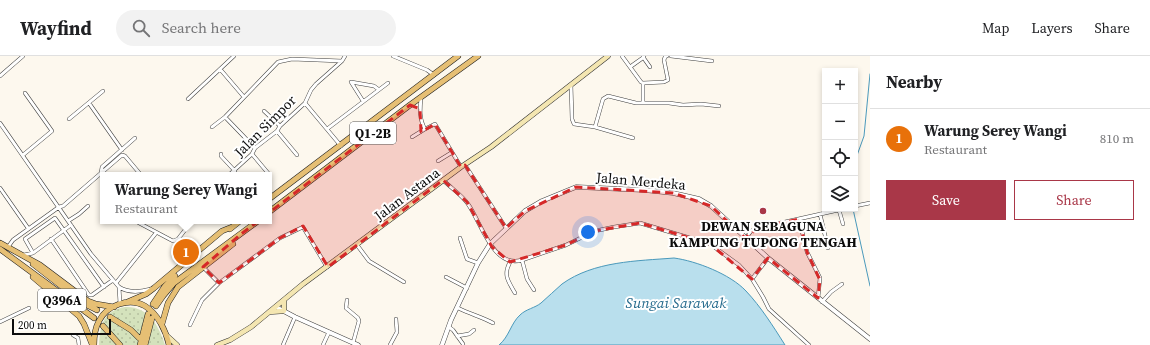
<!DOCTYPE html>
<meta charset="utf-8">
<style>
:root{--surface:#fff;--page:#f2f2f2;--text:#202124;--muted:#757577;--line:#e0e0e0;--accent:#a93748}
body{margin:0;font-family:"Source Serif 4",serif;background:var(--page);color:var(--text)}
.controls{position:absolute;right:12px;top:12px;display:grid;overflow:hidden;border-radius:0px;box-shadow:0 2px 6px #0003}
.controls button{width:36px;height:36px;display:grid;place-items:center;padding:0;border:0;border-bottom:1px solid var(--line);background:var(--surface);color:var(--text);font:20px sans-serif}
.scale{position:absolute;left:12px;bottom:10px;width:99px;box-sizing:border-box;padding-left:4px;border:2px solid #0c0c0c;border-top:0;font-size:11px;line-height:14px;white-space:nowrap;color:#0c0c0c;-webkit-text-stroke:3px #fff;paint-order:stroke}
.you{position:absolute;left:588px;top:176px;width:14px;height:14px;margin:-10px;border:3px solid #fff;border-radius:50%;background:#1a73e8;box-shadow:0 0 0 6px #1a73e833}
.badge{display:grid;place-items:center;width:26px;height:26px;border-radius:50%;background:var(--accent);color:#fff;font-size:13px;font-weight:700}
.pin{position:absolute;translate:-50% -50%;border:2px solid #fff;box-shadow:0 1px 4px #0006}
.popup{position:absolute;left:100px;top:116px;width:172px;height:52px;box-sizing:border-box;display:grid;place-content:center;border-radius:0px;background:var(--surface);filter:drop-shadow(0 1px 3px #0005);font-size:13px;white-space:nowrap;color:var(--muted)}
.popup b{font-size:15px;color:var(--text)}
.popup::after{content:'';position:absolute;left:50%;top:100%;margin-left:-8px;border:8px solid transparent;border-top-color:var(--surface)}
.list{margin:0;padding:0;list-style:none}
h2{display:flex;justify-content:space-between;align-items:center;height:52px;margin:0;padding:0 16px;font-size:17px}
h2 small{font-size:13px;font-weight:400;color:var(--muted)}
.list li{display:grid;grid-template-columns:26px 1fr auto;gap:12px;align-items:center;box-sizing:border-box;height:60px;padding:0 16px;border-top:1px solid var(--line)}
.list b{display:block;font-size:15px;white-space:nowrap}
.list p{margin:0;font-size:13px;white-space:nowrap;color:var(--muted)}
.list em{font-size:13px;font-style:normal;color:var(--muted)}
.actions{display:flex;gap:8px;padding:12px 16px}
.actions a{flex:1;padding:9px 0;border:1px solid var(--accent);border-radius:0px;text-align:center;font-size:14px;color:var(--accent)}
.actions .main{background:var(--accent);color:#fff}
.icon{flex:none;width:22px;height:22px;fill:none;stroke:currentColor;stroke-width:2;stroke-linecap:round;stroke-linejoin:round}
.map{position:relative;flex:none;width:870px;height:289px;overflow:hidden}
header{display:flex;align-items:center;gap:24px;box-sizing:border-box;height:56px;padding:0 20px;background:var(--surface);border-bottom:1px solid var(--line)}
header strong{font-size:19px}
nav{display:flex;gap:22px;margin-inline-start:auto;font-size:14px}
.search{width:280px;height:36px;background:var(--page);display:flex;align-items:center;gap:10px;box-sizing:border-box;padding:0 14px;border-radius:22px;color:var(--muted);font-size:15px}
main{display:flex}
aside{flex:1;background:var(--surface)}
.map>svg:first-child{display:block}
.grass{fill:url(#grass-dots)}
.water{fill:#b9dfed;stroke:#4a99bb}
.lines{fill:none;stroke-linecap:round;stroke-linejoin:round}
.stream{stroke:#4a99bb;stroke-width:1}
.minor-casing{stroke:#3f3f3f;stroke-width:4}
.tertiary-casing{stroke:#3f3f3f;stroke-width:5}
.secondary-casing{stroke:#2e2e2e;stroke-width:5.5}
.primary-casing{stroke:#1d1d1d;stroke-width:6}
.minor{stroke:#fff;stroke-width:3}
.tertiary{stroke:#fff;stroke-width:4}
.secondary{stroke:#f4e6b1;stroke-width:4.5}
.primary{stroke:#e6bf74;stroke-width:5}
.marked{fill:#d62828;fill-opacity:0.2;stroke:#d62828;stroke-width:3;stroke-dasharray:8 5;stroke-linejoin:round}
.poi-dot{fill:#a93748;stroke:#fff;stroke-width:1.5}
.labels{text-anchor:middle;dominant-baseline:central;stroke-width:4;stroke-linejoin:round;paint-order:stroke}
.shield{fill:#fff;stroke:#555;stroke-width:1}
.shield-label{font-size:13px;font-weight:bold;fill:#0c0c0c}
.street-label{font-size:14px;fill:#0c0c0c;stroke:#fff}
.poi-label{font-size:14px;font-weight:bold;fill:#0c0c0c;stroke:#fff}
.water-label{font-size:15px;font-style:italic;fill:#266b8d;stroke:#fff}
</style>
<header>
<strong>Wayfind</strong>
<div class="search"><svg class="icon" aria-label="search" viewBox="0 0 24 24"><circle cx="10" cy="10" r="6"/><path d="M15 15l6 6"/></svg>Search here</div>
<nav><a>Map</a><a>Layers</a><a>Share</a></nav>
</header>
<main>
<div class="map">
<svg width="870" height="289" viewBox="0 0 870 289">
<defs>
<pattern id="grass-dots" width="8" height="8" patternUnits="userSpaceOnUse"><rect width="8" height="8" fill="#d4e2bc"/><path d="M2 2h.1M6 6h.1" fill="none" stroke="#b5c1a0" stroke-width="1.8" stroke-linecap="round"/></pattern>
</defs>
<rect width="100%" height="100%" fill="#fdf8ee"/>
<path class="grass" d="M125,251C148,250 159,270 165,289H99C100,269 103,255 125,251Z"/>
<path class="water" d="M674,202C696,205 730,218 746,235C761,251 773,270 785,289H499C509,281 511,267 520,259C526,253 535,252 541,247C548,241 555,234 562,228C594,205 637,205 674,202Z"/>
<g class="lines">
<path class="stream" d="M855,105L864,80L870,18
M853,153L870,230"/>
<g class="minor-casing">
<path id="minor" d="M393,0L427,14L434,19
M671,0L712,5
M643,1L650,11
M630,11L644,1
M220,13L244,41
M0,20L23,0
M643,27L664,26L668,24L664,4L665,1L667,0
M571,29L572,63L574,68L595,71L633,82
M421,41C420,53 419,63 425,73L435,68L461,111
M188,43L234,0
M363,45L351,26L374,30L378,33
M89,47L122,94
M305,47L341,90
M643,47H669L683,49L701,48L719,50
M264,55L280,70
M225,61L255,92
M69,63L103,35
M0,67L91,198L119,231C128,237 140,236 151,233
M212,71L225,61L278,6L292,3L342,5
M595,71L603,43L608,40L636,47H643V27L641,26L622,0
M327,73L388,27
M277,75L297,99
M412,81L425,73
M221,98V100L235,115
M252,98L268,117
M23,99L52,75L25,37
M438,105L451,97
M465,109L506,172
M101,117L102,111L135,82
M229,119L252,98L255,92L277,75L280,70L305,47L311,34L316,28L342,5L345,0
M443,124C451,132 462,139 468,148C481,166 493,213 522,204L566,189L595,175L614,171L640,167L710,188L739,209L752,223L763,241L769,253L809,289
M0,132L28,172
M855,150L870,147
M839,154L843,168
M820,158L828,192
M799,163L807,196L820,222L818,242
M68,165L79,158L88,150
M139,167L173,185L178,183L192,165
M460,182L467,203L478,207
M746,182L751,175L758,172L843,153
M51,183L89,239H92L113,224
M357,189L369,205L404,226
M8,191L13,184L59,151L63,150L122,99L125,100L141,119
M33,197L25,183L55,162L104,231
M24,199L33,197L71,169
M522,204L527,223L534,234
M510,206C503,219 508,225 515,237
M203,211L219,227
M446,221L467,232
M752,223L768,202
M116,227L156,177
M119,231L120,248
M347,244L346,252L358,262L359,265L353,287
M822,246L831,236L842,228
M458,252C470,258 482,261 493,267
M0,266L29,252
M190,269L202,244L219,227L280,182L303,171L327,211
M449,271L453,274L463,288
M73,279L78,282L79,289
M457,280L469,278L474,274
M283,289L295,261
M323,289L329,276
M390,289L397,276L396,263"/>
</g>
<g class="tertiary-casing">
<path id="tertiary" d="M276,251L295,261L358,289
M442,289L451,264L478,207L490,188L525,155L542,145L576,131L644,134L673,137L699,143L711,150L768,202L870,283"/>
</g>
<g class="secondary-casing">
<path id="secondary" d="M269,256L284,255V244
M166,279L177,289
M217,289L230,284L251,271L303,228L461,111L491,91L608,0"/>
</g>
<g class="primary-casing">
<path id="primary" d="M269,143L458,0
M269,156L410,49L478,0
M230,173L240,165
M0,187L40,209L88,245L96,248L114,251
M0,193L94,262
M33,208L83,247L97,254
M33,221L79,260L84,268L92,288
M125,247L146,238L154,232L222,175L232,171
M153,248L165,230L175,220
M156,250L163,240L174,227L258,165
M110,261L131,274L139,282
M162,268L168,247L178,231L233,188
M103,270L120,289
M94,289C94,281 95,272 99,265C107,249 129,241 145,250C158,258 166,275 169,289
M140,289L148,258
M145,289L152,262"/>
</g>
<use href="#minor" class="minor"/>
<use href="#tertiary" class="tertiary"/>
<use href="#secondary" class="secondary"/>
<use href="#primary" class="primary"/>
</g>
<path class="marked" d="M410,49L420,53L421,76L435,68L461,111L465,109L506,172L525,155L576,131L673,137L711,150L745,182L758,172L799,163L807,196L820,224L818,242L768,202L752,223L710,188L640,167L595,175L566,189L510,206L492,191L467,146L443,124L328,211L303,170L280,182L219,227L203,211L240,179Z"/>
<circle class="poi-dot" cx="763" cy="155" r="4"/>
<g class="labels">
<g class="shield">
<rect x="350" y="66" width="46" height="22" rx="3"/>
<rect x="38" y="233" width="48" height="22" rx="3"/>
</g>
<g class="shield-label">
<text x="373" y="77">Q1-2B</text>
<text x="62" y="244">Q396A</text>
</g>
<g class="street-label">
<text transform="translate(265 70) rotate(-45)">Jalan Simpor</text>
<text transform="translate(641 125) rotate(5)">Jalan Merdeka</text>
<text transform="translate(407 138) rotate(-37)">Jalan Astana</text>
</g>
<g class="poi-label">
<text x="763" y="170">DEWAN SEBAGUNA<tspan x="763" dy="16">KAMPUNG TUPONG TENGAH</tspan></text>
</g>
<g class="water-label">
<text x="676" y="246">Sungai Sarawak</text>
</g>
</g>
</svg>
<div class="controls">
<button>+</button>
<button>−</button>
<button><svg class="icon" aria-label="locate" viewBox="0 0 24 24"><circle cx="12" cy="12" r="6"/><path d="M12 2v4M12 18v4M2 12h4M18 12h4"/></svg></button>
<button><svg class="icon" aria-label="layers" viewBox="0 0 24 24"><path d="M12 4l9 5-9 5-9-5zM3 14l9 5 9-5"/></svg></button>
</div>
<div class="scale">200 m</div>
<div class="you"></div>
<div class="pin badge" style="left:186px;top:196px;background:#e8710a">1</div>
<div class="popup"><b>Warung Serey Wangi</b>Restaurant</div>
</div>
<aside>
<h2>Nearby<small></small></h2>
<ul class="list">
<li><span class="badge" style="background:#e8710a">1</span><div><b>Warung Serey Wangi</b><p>Restaurant</p></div><em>810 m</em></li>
</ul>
<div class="actions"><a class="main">Save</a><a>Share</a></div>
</aside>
</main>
